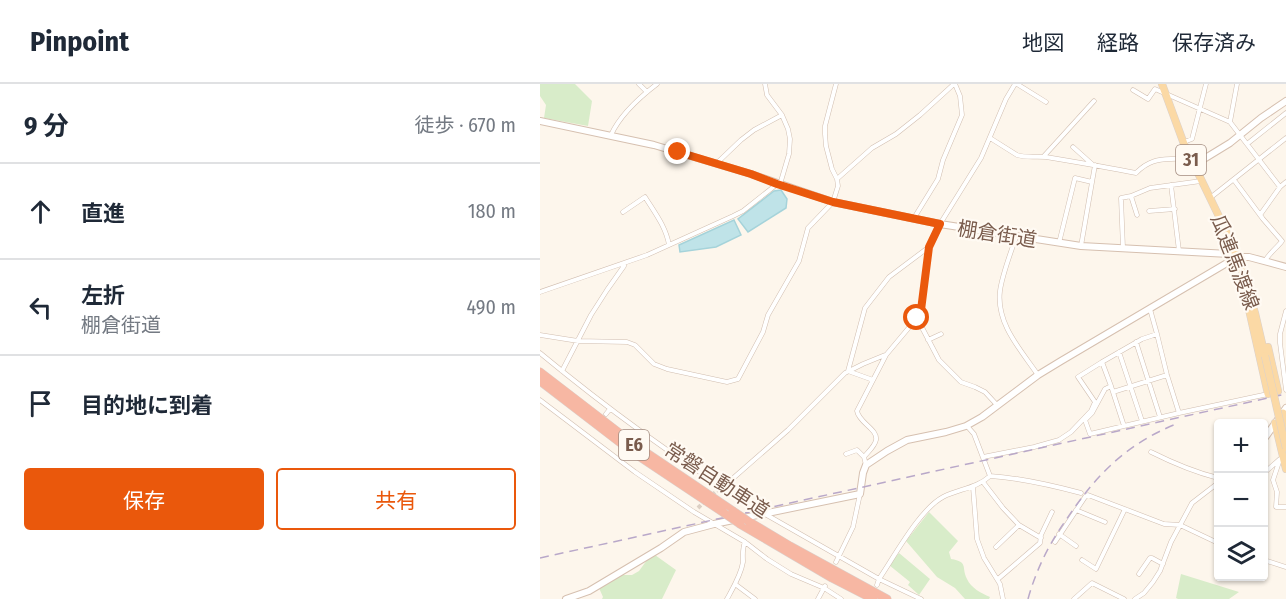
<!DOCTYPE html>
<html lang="ja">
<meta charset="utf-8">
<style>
:root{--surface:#fff;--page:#f6f6f7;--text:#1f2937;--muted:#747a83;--line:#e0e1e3;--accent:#ea580c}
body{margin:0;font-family:"Fira Sans Condensed","Noto Sans JP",sans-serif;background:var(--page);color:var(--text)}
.controls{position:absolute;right:18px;bottom:18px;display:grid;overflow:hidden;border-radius:6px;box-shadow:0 2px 4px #0004}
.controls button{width:54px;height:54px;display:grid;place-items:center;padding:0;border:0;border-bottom:2px solid var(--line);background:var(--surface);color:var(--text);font:30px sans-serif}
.stop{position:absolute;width:18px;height:18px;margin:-14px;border:4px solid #ea580c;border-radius:50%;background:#fff}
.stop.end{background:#ea580c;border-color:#fff;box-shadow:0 2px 6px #0008}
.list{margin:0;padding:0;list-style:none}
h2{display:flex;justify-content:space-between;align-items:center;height:78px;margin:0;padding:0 24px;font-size:26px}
h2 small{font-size:20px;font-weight:400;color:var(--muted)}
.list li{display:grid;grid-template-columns:39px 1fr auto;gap:18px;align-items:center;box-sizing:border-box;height:96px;padding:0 24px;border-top:2px solid var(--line)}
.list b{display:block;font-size:22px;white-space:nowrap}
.list p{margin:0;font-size:20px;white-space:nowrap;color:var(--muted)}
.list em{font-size:20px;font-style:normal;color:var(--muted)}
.actions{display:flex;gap:12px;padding:18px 24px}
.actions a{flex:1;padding:14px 0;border:2px solid var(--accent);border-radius:6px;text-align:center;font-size:21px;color:var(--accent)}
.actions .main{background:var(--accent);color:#fff}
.icon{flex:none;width:33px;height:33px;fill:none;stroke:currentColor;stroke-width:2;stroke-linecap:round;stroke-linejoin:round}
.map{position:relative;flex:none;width:746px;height:515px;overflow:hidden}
header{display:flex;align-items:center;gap:36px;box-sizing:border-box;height:84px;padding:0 30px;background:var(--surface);border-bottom:2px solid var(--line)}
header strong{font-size:28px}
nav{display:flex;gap:33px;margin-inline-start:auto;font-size:21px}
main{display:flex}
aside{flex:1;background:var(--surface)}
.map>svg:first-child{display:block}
.green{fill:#d8ecc9}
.water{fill:#bfe3e8;stroke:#a5d3da;stroke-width:1.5}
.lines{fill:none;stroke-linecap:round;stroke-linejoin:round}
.street-tunnel{stroke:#dcd0c4;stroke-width:4;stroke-dasharray:4 2;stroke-linecap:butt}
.street-casing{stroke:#d1beb0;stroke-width:5}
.secondary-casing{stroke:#d6c0b0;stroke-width:8}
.primary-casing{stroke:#dad1cd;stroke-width:8}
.highway-casing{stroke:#dad1cd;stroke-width:9}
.street{stroke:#fff;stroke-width:4}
.secondary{stroke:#fff;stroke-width:6}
.primary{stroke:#fbd9a5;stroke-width:7}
.highway{stroke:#f7b7a3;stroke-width:8}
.rail{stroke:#b9a8c9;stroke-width:1.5;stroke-dasharray:9 6;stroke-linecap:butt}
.primary-bridge-casing{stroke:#dad1cd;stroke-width:8;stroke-linecap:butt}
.highway-bridge-casing{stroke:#dad1cd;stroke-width:9;stroke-linecap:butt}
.primary-bridge{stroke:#fbd9a5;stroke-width:7}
.highway-bridge{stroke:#f7b7a3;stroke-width:8}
.route{stroke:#ea580c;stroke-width:8}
.labels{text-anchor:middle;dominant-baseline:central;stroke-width:4.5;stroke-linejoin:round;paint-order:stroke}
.shield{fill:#fffaf3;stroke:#a28b7f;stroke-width:1.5}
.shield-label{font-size:18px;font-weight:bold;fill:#7a5c4d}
.street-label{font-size:20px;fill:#7a5c4d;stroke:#fffaf3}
</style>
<header>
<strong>Pinpoint</strong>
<nav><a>地図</a><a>経路</a><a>保存済み</a></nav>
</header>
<main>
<aside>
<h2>9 分<small>徒歩 · 670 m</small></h2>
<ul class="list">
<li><svg class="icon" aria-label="ahead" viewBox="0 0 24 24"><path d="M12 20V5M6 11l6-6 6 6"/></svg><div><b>直進</b></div><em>180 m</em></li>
<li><svg class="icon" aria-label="left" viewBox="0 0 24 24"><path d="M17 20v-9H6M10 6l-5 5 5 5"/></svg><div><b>左折</b><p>棚倉街道</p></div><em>490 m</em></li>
<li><svg class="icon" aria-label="arrive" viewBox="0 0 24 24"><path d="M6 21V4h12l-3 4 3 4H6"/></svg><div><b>目的地に到着</b></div></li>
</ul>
<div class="actions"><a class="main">保存</a><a>共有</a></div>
</aside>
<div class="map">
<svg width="746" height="515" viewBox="0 0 746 515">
<rect width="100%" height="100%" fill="#fdf6ec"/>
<path class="green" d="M0,0H35L52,17L48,42L4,34L6,21L0,12Z
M389,428L418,457L409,468L411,475C429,478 421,483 427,495C431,504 441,509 450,513L449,515H425L415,504L397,493L366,457Z
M359,469L390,495L379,511L368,501L370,498L349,481Z
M115,471L136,486L122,515H62L63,513L59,504L81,491H92L99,487L107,476Z
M641,490L699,508L689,515H638L636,514Z"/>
<path class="water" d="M241,106L247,115L246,124L208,148L198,135L234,107Z
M194,136L201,151L176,163L140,168L139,161Z"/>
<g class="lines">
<path class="street-tunnel" d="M172,411L178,406
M158,424L166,416"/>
<g class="street-casing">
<path id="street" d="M99,0L107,8
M477,0L506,18
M697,0L690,38L740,103
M593,6L608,15L615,5L690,38
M71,51C80,31 100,13 117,0
M450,54L477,71C486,74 496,72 506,73C536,78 566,83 596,89C615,70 627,78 650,73
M644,58L652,55L666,0
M707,60L746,29
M533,63L552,80
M504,72L554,17
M178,80V78L201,56L214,46L242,31
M297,95L332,64L356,50L380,31L414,0
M694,96L723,135L742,157C737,164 730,168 725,177
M631,101L639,167
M591,112L597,131
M670,114L746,54
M609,127L635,125
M83,128L105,113C115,129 126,143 129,161
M720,131L740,103L746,98
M374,134L398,95L403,76L422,31L420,12L415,0
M476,153C471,168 462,191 460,207C456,240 481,266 498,291
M519,159L535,94L552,98
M541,162L555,81
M583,164L581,114L591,112L610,104L661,97
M0,208L107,171L193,132L203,127L241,97L249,70L250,55L248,45L242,31L227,11L225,0
M610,225L617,250
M746,227L740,250V259L746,306
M377,234L399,276L421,298L435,303L445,308L457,321
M617,250L627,291L639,329L550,350L545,336L552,329L565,305L571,302L562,278L602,255Z
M0,251L38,257L87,258L95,261L114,280L127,285L187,298L198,295L223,248L228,231L259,177L268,144L293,118L298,102L297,95L292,85L286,62L285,50V42L296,0
M388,256L401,250
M596,258L620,333
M579,268L602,337
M0,269C64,322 132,372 203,416
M22,287L51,231L67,206L84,182V180
M333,296L308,287L325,224L349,193L389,163
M571,302L584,342
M573,308L627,291
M0,316L95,388L154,428L205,458L227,475L251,490L284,504L301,515
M639,329L728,310
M66,330L70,325
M427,342L434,350L450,392
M611,368C633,379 654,388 678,394
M306,370L317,366L324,373
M443,373L494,363L519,356L531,348L551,327L555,318L538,293L562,278
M326,381L324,373C328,368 335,362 336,356C338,345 319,339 317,327L346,271L377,234L381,226L389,163L400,140L441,74L466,15L475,0
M724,389L740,375L733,396L737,408L736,423H746
M443,398L463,424L479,441L501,454
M183,403L248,346L305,289L323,280L345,271
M433,403L437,455L444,474L460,500L463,515
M536,426L565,438
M225,430L339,495L381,515
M519,450L536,462
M515,458L545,413L548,411L624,440L640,441L678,459
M456,463L479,441
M542,476L556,485L585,425
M724,476L746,483
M296,478L313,443L320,410
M599,490L610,474H612L623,480
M458,495L500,459L501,451L512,428
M195,500L215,515
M337,501L339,495C354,473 380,425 403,413C419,405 437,404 450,392C482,394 511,401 541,409
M187,515C193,504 201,491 203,478C203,471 202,465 205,458
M278,515L285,502
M534,515L552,499L584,515
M595,515L604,509L613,498L620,487L631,458L652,419L678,399"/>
</g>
<g class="secondary-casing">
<path id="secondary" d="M0,37L114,61L211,90L293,118L400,140L541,162L689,170L697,173H709L746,183
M654,81L690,59L721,34L746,17
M724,355L746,324
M26,515L49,507L121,464L144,448L174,440L320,410L323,389L326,381L347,367L367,356L406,348L426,342L442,333L498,291L521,277L697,173"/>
</g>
<g class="primary-casing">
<path id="primary" d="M622,0L644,60L687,149L701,183L715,229L725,272
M711,215L708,221L728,310
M728,263L738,307
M743,329L746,343
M735,339L746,385"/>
</g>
<g class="highway-casing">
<path id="highway" d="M0,288L95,361L193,427
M0,297L91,367L184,429
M208,437L250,462L347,515
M200,440L292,494L333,515"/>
</g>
<use href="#street" class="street"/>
<use href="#secondary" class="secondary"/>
<use href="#primary" class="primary"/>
<use href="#highway" class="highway"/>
<path class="rail" d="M0,474L746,310
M488,515C496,486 509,460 526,436C556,391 585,361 636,340"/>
<g class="primary-bridge-casing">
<path id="primary-bridge" d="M725,272L746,364"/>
</g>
<g class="highway-bridge-casing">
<path id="highway-bridge" d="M193,427L208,437
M184,429L200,440"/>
</g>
<use href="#primary-bridge" class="primary-bridge"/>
<use href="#highway-bridge" class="highway-bridge"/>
</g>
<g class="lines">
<path class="route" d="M138,68L211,90L237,100L293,118L400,140L389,163L381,226L377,234"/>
</g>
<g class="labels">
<g class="shield">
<rect x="636" y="61" width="30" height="30" rx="4.5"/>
<rect x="79" y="346" width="30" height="30" rx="4.5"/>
</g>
<g class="shield-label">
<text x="651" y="76">31</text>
<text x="94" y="361">E6</text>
</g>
<g class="street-label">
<text transform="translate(457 150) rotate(9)">棚倉街道</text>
<text transform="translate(695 178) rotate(69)">瓜連馬渡線</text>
<text transform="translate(177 396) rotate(33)">常磐自動車道</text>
</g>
</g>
</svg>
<div class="controls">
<button>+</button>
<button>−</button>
<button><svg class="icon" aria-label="layers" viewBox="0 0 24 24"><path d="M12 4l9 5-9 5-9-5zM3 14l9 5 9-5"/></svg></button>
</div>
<div class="stop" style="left:377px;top:234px"></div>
<div class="stop end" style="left:138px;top:68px"></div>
</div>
</main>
